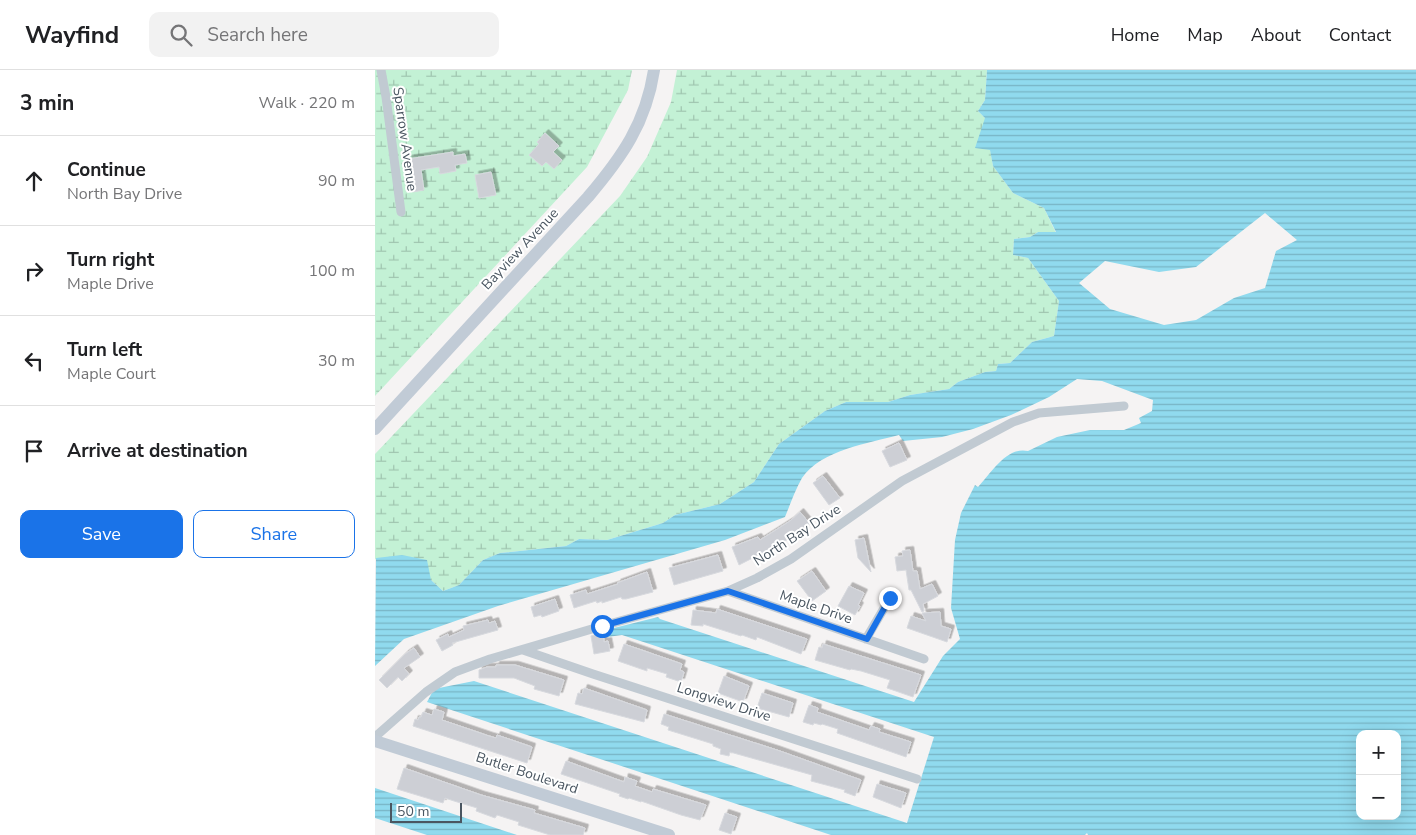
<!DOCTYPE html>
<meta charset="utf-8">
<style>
:root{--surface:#fff;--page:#f2f2f2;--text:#202124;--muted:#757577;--line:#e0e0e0;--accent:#1a73e8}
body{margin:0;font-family:"Nunito Sans",sans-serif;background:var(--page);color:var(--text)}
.controls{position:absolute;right:15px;bottom:15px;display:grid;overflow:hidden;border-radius:10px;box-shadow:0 5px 20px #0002}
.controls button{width:45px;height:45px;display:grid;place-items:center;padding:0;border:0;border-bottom:1px solid var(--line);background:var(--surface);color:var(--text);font:25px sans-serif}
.scale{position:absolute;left:15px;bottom:12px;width:72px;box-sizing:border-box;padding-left:5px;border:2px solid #4a5661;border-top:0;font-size:14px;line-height:18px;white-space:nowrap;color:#4a5661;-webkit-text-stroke:4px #fff;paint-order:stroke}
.stop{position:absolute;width:15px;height:15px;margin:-11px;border:4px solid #1a73e8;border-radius:50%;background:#fff}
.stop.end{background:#1a73e8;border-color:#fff;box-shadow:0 1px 5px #0008}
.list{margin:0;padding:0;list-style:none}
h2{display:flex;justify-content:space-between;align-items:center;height:65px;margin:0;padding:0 20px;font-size:21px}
h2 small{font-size:16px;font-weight:400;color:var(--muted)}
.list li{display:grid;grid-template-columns:32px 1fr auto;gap:15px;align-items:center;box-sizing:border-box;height:90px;padding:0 20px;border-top:1px solid var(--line)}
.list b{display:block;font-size:19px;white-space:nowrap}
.list p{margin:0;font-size:16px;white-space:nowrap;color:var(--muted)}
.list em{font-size:16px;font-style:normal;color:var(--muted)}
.actions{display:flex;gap:10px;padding:15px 20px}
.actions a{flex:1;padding:11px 0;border:1px solid var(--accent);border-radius:10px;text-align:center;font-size:18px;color:var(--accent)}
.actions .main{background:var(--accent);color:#fff}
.icon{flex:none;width:28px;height:28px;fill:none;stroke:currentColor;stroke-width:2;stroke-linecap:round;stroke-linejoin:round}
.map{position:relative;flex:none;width:1041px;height:765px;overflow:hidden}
header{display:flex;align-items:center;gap:30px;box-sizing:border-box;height:70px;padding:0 25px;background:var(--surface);border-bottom:1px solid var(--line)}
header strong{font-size:24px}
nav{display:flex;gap:28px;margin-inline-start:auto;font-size:18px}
.search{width:350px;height:45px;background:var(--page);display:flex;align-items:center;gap:12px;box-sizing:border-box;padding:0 18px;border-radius:10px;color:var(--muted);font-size:19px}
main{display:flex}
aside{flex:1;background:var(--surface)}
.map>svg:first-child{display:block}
.wetland{fill:url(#wetland-marsh)}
.water{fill:url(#water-rules);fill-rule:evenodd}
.building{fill:#cdcfd5;stroke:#d7d9de;filter:url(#shadow)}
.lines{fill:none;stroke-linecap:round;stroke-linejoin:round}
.street{stroke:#c1cad2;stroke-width:9}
.secondary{stroke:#c1cbd6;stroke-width:12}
.route{stroke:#1a73e8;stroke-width:6}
.labels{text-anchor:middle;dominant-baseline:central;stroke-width:4;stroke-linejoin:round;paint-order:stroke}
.street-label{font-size:14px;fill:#4a5661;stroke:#fff}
</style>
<header>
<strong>Wayfind</strong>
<div class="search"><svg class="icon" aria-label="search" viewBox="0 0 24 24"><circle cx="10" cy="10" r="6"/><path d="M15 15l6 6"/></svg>Search here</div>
<nav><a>Home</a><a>Map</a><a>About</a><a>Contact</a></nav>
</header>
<main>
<aside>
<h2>3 min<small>Walk · 220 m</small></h2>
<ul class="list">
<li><svg class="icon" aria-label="ahead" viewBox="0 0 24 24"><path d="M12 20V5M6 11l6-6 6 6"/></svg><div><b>Continue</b><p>North Bay Drive</p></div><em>90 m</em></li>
<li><svg class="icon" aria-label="right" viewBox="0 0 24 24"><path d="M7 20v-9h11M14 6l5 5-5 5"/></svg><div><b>Turn right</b><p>Maple Drive</p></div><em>100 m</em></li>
<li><svg class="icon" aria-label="left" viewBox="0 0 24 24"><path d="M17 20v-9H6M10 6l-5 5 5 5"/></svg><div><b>Turn left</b><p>Maple Court</p></div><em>30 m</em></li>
<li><svg class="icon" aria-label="arrive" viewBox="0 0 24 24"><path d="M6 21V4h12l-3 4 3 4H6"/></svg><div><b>Arrive at destination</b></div></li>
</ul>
<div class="actions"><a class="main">Save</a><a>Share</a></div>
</aside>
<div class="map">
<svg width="1041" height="765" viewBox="0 0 1041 765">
<defs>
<pattern id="wetland-marsh" width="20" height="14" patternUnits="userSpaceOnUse" patternTransform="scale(1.25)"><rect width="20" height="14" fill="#c3f1d5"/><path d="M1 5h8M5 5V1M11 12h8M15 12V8" fill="none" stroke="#a0c6b0"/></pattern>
<pattern id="water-rules" width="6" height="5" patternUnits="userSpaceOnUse" patternTransform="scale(1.25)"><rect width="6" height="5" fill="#90daee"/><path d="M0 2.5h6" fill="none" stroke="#78b4c4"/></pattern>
<filter id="shadow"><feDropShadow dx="3.5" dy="-3.5" stdDeviation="0" flood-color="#0004"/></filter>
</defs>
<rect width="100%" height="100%" fill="#f5f3f3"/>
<path class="wetland" d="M0,0H257L253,20L212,97L0,326Z
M302,0H612L610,30L603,41L610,48L618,96L638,123L669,138L681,163L663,162L655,167L639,169L638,185L653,188L684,231L679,266L657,272L635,293L623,294L621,301L610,302L583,312L574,319L535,325L513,332H471L450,341L404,374L379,412L345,434L300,445L288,453L232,470L204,469L191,476L125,483L108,490L84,515L68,521L56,510L0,489V384L245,126L272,87L296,32Z"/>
<path class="water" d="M612,0H1041V765H713L712,763L710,765H456L52,632L59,619L99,611L532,753L559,667L247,565L232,567L231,560L283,547L285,549L539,632L568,586L585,569L576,538L580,470L586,443L600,415L603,417C616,403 632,376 653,381L682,367L715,360H749L766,353L764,348L777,341L778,330L727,311L702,309L674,327L636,345L598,359L567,367L528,371L524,365C494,373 446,380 427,408C420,420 415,435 410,447L350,470L123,536L29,569L0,596L1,488L27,485L52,490L56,510L68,521L84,515L108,490L125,483L191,476L204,469L232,470L288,453L300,445L345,434L379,412L404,374L450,341L471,332H513L535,325L574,319L583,312L610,302L621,301L623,294L635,293L657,272L679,266L684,231L653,188L638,185L639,169L655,167L663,162H681L669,138L638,123L618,96L615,80L600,78L610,48L603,41L610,30ZM890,143L922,170L901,181L890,218L859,228L821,250L789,255L735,239L704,213L730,191L784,202L821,197ZM985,664H1022V746H985Z
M0,718L142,765H52L0,748Z"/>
<path class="building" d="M170,63L184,76L178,82L187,90L179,99L171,92L167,96L154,85L164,74L162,72Z
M78,82V86L90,84L92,93L80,95L81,101L65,104L64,97L46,100L49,120L38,122L33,89Z
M116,102L121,125L104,128L100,105Z
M524,373L532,390L515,397L507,381Z
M448,406L465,428L454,435L438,413Z
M425,442L435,454L428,460L405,474L364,495L357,477L383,467L385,470L415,451Z
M489,468L496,502L483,488L480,470Z
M535,480L538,501H542L545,519L557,514L563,526L548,534L549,541L547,542L536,520H534L531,500L522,501L520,487L528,486L527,481Z
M343,485L348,501L299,515L294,498Z
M437,501L451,521L437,531L422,511Z
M272,502L278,522L251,529H247L246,527L227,533V531L222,533L221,531L199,538L195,525L211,520L212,524L243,514L242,513Z
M474,516L489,523L483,535L485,536L480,545L463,536Z
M180,529L184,541L167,547L166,545L159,547L156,537Z
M342,539L432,569L426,584L382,567L381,570L367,565L366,566L328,554V556L316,555L318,540L341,543Z
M565,542L566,556L576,559L572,572L532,558L536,546L551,551L547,543Z
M113,550L114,553L120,551L123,560L77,573L78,575L67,581L61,570L73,564L74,567L89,560L88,556Z
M228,562L229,572L233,571L235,581L219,584L216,566Z
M249,574L307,594L305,600L309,602L306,612L291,607L292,604L272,598V601L243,591Z
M448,574L546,605L538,627L512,618L515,610L486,601L476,599L475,600L440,590L444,577L447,578Z
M39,578L45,587L29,598L34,604L27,611L23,607L12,618L4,610L30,584Z
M121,595H140L189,610L184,626L159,619L160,616L139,608H104V600L112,597H121Z
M349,606L374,616L368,632L343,623Z
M209,618L272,640L269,652L200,634L203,623L207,624Z
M387,623L418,633L414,647L382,638Z
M434,635L443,638L442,642L494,660L496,656L505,659L504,662L536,672L531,687L462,663L463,659L447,654L446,655L439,653L438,655L428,652Z
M59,639L69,642L67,650L114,666L121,668L122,665L157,677L152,693L38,656L40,649L43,650L44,647H46L48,642L57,645Z
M289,644L402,680L486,710L480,726L469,722L470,720L436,711L437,705L355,682L354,686L345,684L346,679L338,676V674L293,660L294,657L286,654Z
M191,691L249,712L250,707L262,711L260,716L277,722L278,719L331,735L325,750L306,745L266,731V732L254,728L253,729L244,726L245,724L186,704Z
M29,698L106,725L160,740L159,743L210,758L208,765H175L143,755L144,752L122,745L120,748L101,741L102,738L79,731L70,728L68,733L22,719Z
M502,714L531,723L526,738L498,727Z
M350,743L362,747L356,764L344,760Z"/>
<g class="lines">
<path class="street" d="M6,0L11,27L26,142
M353,521L549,589
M491,569L515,528
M148,580L218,604L542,709
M0,667L51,622L80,602L115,589L227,556L353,521L382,508L416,489L527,411L638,352L664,343L749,336"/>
<path class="secondary" d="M0,359L213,127C247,87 271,53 279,0
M0,671L294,765"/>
</g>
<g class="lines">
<path class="route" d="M227,556L353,521L492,569L515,528"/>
</g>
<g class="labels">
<g class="street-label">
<text transform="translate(30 69) rotate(82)">Sparrow Avenue</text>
<text transform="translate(145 179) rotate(-47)">Bayview Avenue</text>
<text transform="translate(422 465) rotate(-33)">North Bay Drive</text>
<text transform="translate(441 537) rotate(19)">Maple Drive</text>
<text transform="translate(349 632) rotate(18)">Longview Drive</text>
<text transform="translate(152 703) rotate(18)">Butler Boulevard</text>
</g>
</g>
</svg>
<div class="controls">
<button>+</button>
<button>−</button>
</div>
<div class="scale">50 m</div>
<div class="stop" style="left:227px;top:556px"></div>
<div class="stop end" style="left:515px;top:528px"></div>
</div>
</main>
